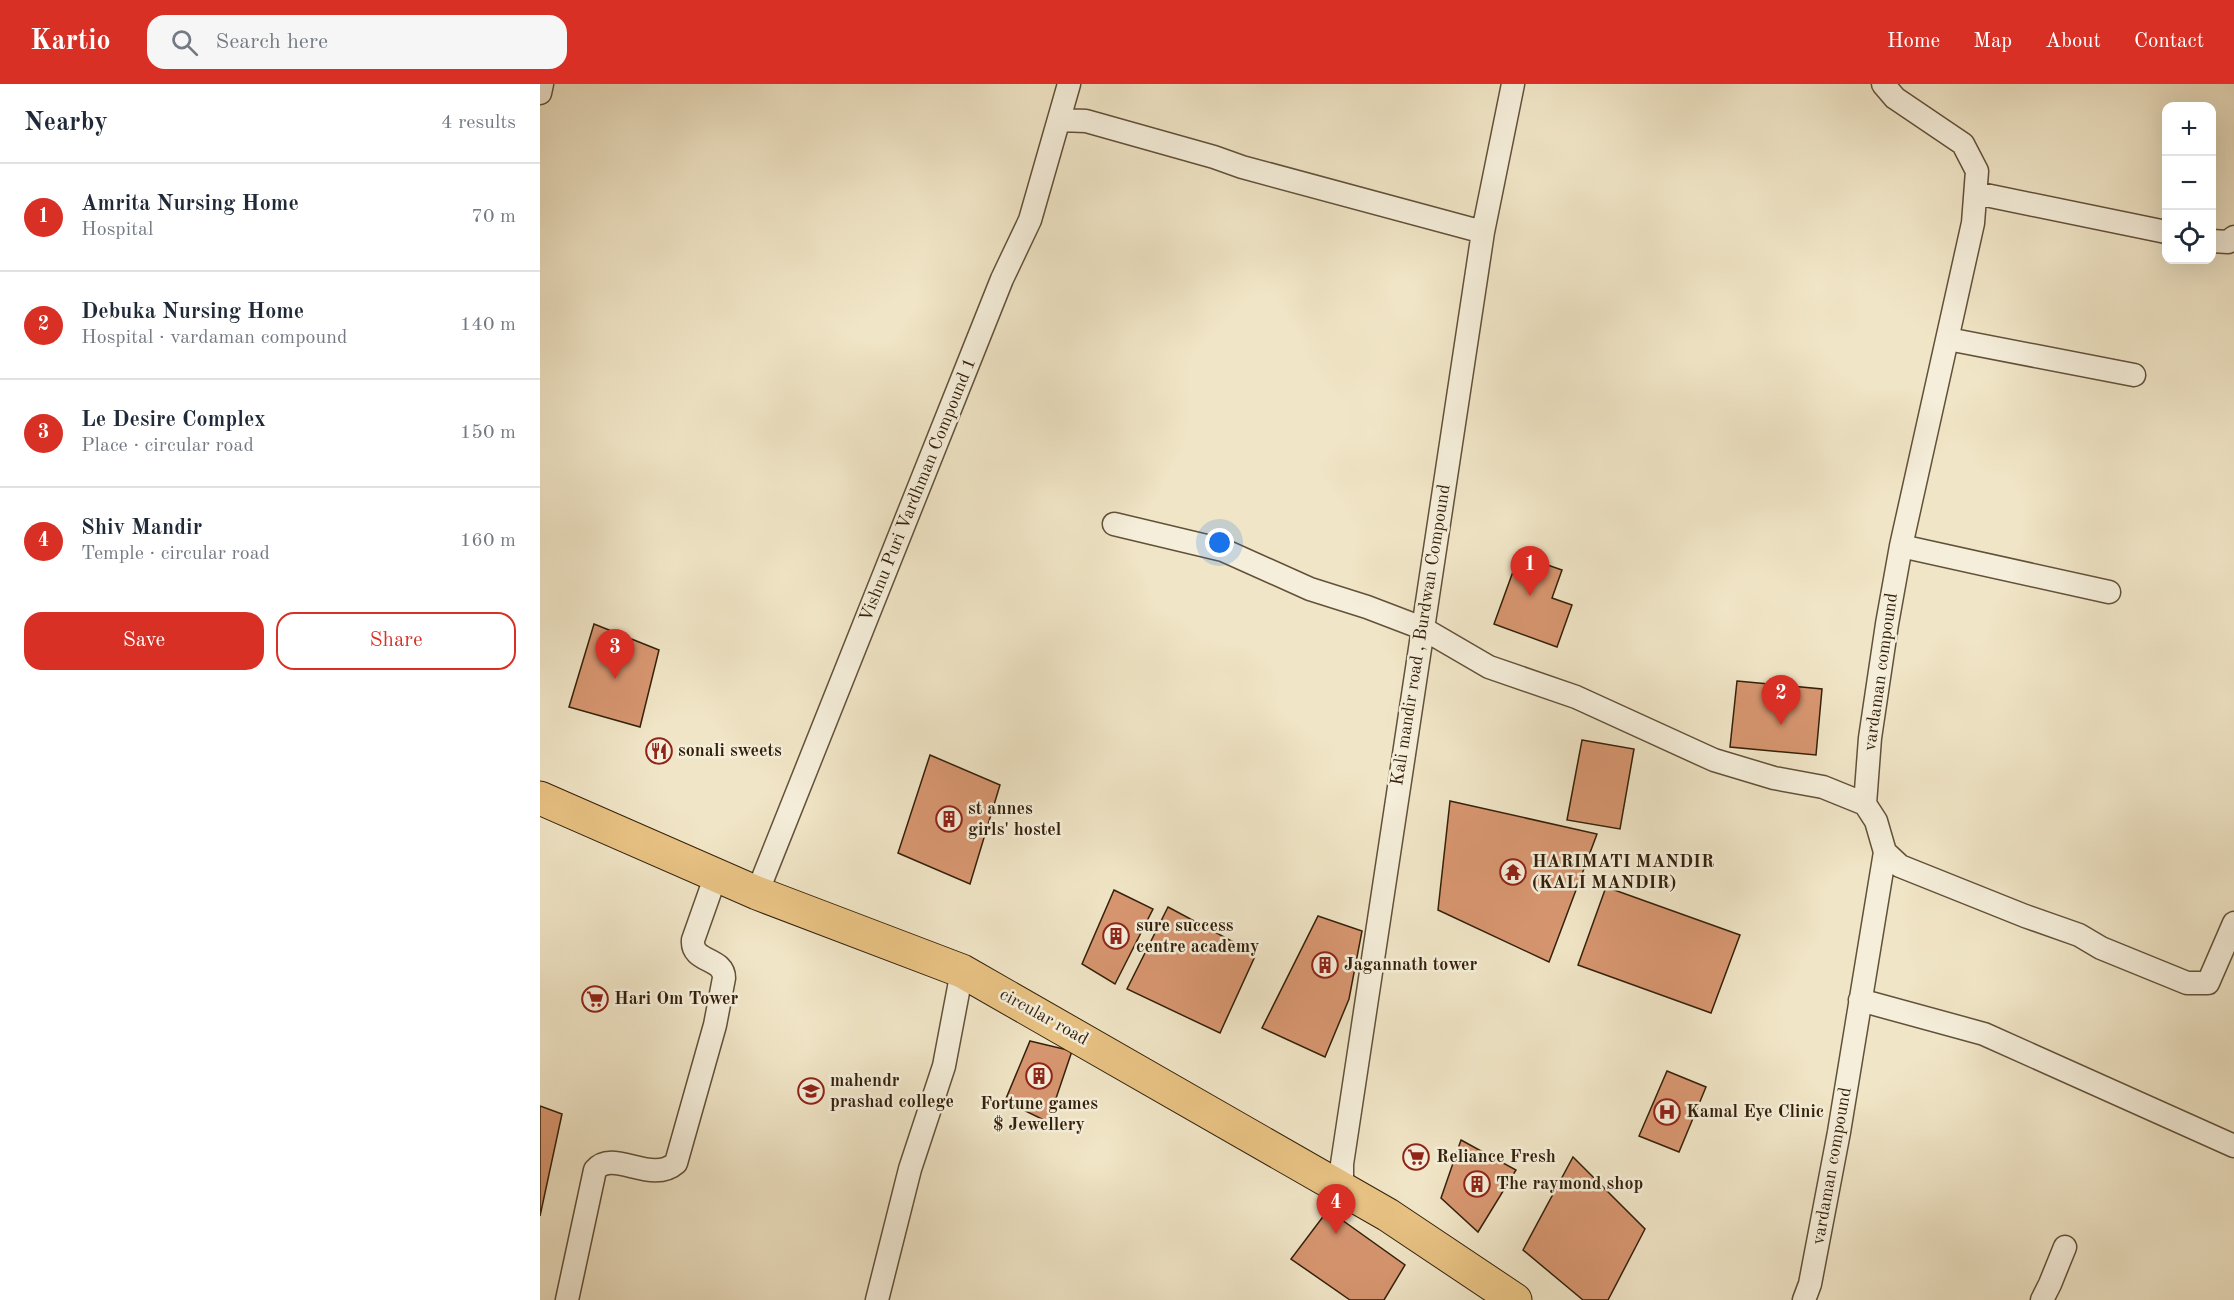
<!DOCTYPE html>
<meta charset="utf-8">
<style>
:root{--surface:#fff;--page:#f6f6f7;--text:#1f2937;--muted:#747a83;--line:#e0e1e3;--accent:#d93025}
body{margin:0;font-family:"Old Standard TT",serif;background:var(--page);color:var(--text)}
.controls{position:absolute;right:18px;top:18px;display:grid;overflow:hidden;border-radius:12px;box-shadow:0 6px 24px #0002}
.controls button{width:54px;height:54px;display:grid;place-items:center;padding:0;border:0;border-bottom:2px solid var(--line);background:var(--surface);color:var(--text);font:30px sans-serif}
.you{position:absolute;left:680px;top:459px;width:21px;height:21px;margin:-15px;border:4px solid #fff;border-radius:50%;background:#1a73e8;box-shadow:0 0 0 9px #1a73e833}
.badge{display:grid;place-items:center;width:39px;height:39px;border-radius:50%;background:var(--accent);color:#fff;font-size:20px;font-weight:700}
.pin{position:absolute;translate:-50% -50px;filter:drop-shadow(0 2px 3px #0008)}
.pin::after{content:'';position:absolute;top:32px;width:21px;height:18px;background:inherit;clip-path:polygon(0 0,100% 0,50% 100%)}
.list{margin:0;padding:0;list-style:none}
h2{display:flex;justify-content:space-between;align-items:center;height:78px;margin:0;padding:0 24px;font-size:26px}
h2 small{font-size:20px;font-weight:400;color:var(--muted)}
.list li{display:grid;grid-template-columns:39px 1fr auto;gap:18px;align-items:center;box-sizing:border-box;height:108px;padding:0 24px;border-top:2px solid var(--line)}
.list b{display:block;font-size:22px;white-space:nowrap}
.list p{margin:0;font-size:20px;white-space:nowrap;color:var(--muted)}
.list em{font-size:20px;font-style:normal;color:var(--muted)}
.actions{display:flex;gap:12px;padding:18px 24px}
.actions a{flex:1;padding:14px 0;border:2px solid var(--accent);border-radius:18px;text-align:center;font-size:21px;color:var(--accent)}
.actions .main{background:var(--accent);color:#fff}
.icon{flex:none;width:33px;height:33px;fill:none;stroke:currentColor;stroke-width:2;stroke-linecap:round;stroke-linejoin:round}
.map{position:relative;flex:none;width:1694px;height:1216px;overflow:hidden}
header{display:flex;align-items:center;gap:36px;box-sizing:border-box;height:84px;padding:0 30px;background:var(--accent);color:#fff}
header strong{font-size:28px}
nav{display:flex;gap:33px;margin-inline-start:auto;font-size:21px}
.search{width:420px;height:54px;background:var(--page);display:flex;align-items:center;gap:15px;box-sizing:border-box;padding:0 21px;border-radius:18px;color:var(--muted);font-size:22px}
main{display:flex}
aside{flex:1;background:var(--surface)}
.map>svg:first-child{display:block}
.building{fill:#d79670;stroke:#33200a;stroke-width:1.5}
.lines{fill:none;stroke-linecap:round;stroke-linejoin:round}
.minor-casing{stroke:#625139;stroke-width:25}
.primary-casing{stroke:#33200a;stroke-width:35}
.minor{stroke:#f5eeda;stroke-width:22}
.primary{stroke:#e8c283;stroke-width:33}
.labels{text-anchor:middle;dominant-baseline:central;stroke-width:5;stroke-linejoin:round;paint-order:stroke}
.street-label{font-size:18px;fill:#33200a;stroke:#f5eeda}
.poi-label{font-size:18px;font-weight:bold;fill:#33200a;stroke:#f5eeda;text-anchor:start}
</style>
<header>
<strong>Kartio</strong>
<div class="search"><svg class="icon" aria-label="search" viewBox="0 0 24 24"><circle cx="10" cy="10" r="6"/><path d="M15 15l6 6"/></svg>Search here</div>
<nav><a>Home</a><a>Map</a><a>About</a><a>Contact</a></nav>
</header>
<main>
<aside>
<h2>Nearby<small>4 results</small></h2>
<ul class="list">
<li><span class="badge">1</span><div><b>Amrita Nursing Home</b><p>Hospital</p></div><em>70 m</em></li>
<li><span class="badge">2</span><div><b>Debuka Nursing Home</b><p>Hospital · vardaman compound</p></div><em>140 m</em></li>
<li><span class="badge">3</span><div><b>Le Desire Complex</b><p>Place · circular road</p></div><em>150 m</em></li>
<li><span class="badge">4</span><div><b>Shiv Mandir</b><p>Temple · circular road</p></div><em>160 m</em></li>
</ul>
<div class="actions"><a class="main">Save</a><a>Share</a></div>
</aside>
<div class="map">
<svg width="1694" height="1216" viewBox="0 0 1694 1216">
<rect width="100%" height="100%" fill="#f0e5c6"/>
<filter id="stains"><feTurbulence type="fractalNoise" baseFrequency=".00333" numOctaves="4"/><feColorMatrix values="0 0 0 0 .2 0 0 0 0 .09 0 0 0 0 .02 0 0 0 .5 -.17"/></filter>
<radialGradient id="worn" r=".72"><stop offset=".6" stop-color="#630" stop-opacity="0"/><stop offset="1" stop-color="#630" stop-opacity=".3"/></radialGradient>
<path class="building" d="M979,471L1022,486L1012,514L1032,521L1017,563L954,540Z
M54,540L119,566L100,643L29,623Z
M1197,597L1282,605L1276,671L1190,663Z
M1042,656L1094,665L1080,745L1027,736Z
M390,671L460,701L430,800L358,769Z
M910,717L1057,750L1009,878L898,826Z
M1066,803L1200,851L1171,929L1038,881Z
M574,806L613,825L575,900L542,880Z
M628,823L716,870L680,949L587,905Z
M778,832L822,847L809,915L785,973L722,944Z
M490,957L532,967L508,1038L465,1017Z
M1127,987L1166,1003L1139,1068L1099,1052Z
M0,1022L22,1030L0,1132Z
M921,1056L976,1086L938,1148L901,1114Z
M1033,1073L1105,1145L1068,1216H1043L983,1166Z
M788,1126L865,1181L844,1216H810L751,1175Z"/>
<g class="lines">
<g class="minor-casing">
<path id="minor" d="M0,9L2,0
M520,36L546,37L674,73L702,83L943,148
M1436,109L1626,148
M1672,157L1688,158L1694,153
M1408,255L1594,291
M574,440L683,466L770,505L827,523L882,544L949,583L1036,613L1174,676L1234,694L1283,703L1325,720
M1361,462L1569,508
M1345,768L1360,782L1485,832L1539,851L1561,864L1647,899H1668L1694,839
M217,809L462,195L490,136L529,0
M1320,916L1444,950L1694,1062
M802,1105V1080L943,148L973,0
M27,1216L55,1086C73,1064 111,1101 136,1079L175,941L184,894C184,873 151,879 153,856L176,791
M337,1216L370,1085L404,982L422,887
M1264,1216L1270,1200L1299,1048L1345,768L1336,737L1325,720L1330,654L1347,540L1361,462L1433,139L1437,87L1423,60L1355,14L1343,0
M1502,1216L1510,1200L1525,1163"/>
</g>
<g class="primary-casing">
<path id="primary" d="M0,714L217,809L422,887L848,1131L975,1216"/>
</g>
<use href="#minor" class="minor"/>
<use href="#primary" class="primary"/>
</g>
<defs>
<g id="restaurant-ring" transform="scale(1.35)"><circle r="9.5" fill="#f5eeda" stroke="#8f2418" stroke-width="1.5"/><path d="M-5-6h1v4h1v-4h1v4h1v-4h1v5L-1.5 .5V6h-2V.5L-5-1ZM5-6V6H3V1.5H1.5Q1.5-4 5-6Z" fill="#8f2418"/></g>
<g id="building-ring" transform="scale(1.35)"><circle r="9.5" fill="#f5eeda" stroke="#8f2418" stroke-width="1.5"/><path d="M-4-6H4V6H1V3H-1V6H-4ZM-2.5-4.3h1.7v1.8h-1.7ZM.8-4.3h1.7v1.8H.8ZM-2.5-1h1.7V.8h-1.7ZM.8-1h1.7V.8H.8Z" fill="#8f2418"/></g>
<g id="temple-ring" transform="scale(1.35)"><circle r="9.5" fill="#f5eeda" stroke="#8f2418" stroke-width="1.5"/><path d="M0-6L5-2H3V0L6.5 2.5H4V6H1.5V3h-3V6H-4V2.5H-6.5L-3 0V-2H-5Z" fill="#8f2418"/></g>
<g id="supermarket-ring" transform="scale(1.35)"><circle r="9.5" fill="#f5eeda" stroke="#8f2418" stroke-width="1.5"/><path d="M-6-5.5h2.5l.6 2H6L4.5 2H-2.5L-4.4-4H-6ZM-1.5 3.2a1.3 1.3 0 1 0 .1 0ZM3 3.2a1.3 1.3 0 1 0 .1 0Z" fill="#8f2418"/></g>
<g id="university-ring" transform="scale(1.35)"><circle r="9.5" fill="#f5eeda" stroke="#8f2418" stroke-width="1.5"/><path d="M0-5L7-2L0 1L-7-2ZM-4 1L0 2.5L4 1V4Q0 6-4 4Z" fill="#8f2418"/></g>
<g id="hospital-ring" transform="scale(1.35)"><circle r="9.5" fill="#f5eeda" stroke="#8f2418" stroke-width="1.5"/><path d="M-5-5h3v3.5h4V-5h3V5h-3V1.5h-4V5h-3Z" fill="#8f2418"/></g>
</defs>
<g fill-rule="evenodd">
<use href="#restaurant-ring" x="119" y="667"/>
<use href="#building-ring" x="409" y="735"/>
<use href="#temple-ring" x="973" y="788"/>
<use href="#building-ring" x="576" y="852"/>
<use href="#building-ring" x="785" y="881"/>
<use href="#supermarket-ring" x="55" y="915"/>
<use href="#building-ring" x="499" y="992"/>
<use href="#university-ring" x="271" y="1007"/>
<use href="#hospital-ring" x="1127" y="1028"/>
<use href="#supermarket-ring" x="876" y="1073"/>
<use href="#building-ring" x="937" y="1100"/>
</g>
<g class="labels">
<g class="street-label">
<text transform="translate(378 406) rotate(-68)">Vishnu Puri Vardhman Compound 1</text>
<text transform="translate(881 551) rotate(-81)">Kali mandir road , Burdwan Compound</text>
<text transform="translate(1341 588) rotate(-82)">vardaman compound</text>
<text transform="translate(504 933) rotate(29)">circular road</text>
<text transform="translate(1292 1082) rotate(-80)">vardaman compound</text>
</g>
<g class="poi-label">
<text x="138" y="667">sonali sweets</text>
<text x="428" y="725">st annes<tspan x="428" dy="21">girls' hostel</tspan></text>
<text x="992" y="778">HARIMATI MANDIR<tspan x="992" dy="21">(KALI MANDIR)</tspan></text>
<text x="596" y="842">sure success<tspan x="596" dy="21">centre academy</tspan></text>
<text x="804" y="881">Jagannath tower</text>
<text x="74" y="915">Hari Om Tower</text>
<text x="290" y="997">mahendr<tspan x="290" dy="21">prashad college</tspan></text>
<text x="499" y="1020" text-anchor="middle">Fortune games<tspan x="499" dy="21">$ Jewellery</tspan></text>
<text x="1146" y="1028">Kamal Eye Clinic</text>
<text x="896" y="1073">Reliance Fresh</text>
<text x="956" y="1100">The raymond shop</text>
</g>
</g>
<rect width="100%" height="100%" filter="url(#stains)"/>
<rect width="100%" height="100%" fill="url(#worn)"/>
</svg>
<div class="controls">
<button>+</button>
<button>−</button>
<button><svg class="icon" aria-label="locate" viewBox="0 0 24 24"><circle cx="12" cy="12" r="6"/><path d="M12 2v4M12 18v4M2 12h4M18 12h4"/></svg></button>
</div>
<div class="you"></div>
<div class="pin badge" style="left:990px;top:512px">1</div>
<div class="pin badge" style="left:1241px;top:641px">2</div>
<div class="pin badge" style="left:75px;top:595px">3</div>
<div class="pin badge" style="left:796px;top:1150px">4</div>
</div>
</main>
